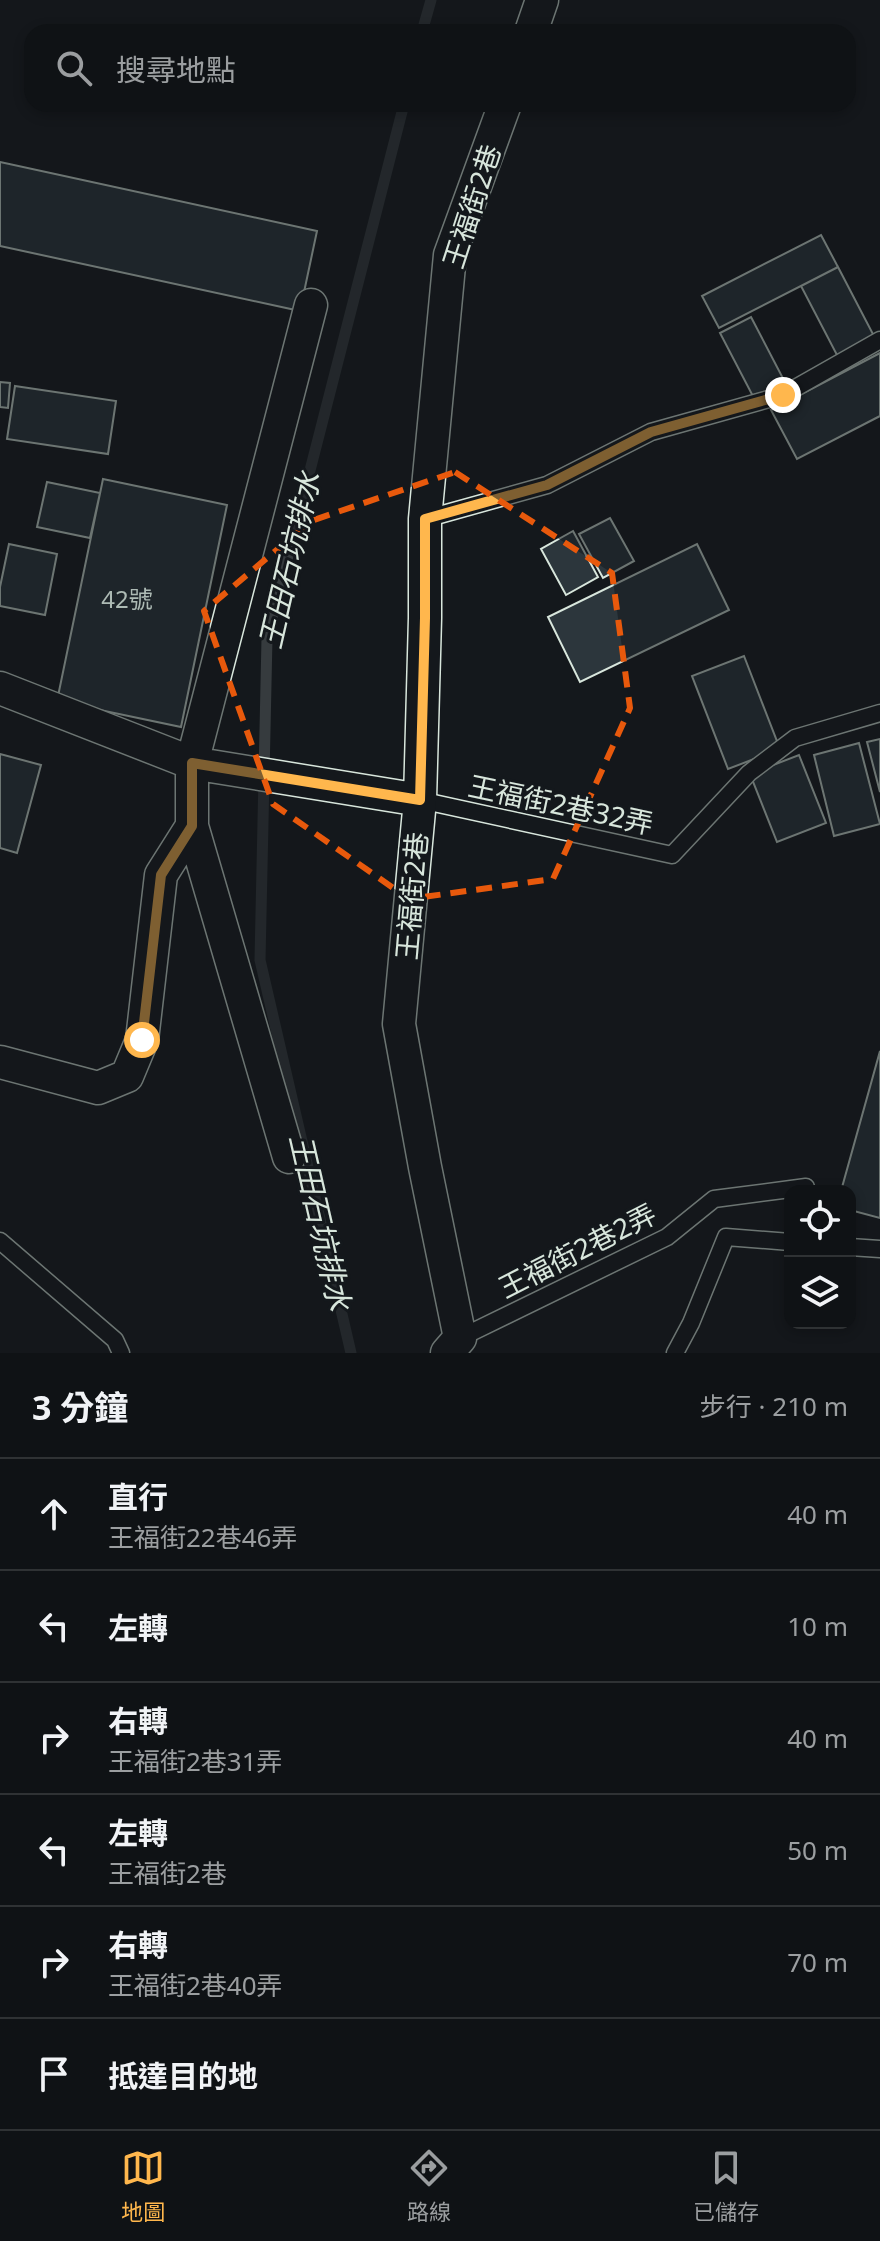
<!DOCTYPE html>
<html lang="zh-TW">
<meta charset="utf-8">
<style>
:root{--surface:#0f1215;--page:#181b1e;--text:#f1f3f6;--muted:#9b9ea0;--line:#2f3234;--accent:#ffb74d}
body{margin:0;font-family:"Noto Sans","Noto Sans TC",sans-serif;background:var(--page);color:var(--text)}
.controls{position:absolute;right:24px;bottom:24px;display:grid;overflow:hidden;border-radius:16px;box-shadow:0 4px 12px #0003}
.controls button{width:72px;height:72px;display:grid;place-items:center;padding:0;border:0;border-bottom:2px solid var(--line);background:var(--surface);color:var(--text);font:40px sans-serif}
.stop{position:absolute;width:24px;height:24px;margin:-18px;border:6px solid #ffb74d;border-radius:50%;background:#fff}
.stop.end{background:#ffb74d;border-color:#fff;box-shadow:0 2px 8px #0008}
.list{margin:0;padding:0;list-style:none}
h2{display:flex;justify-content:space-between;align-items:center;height:104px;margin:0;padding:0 32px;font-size:34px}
h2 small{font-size:26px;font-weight:400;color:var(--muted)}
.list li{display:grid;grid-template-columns:52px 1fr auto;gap:24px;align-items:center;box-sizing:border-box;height:112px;padding:0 32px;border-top:2px solid var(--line)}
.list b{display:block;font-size:30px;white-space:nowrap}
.list p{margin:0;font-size:26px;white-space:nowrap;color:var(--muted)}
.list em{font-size:26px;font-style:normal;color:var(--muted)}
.icon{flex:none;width:44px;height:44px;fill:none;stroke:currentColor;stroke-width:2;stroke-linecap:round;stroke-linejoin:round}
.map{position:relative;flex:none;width:880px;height:1353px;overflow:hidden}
.search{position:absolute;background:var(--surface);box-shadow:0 4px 12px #0003;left:24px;right:24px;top:24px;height:88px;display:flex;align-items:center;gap:20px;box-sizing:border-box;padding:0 28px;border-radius:24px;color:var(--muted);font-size:30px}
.sheet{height:776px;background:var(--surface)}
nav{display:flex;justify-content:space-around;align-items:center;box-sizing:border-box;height:112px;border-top:2px solid var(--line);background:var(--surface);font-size:22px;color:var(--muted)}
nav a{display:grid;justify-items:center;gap:4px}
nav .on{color:var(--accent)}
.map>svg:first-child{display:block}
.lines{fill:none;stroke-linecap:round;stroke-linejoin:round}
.stream{stroke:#363b3e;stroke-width:11}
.building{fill:#2c363c;stroke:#d8e6dc;stroke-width:2}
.lane-casing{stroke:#d8e6dc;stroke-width:19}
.street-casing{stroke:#d8e6dc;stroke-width:35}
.lane{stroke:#14181c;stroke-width:16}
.street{stroke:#14181c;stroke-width:32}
.route{stroke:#ffb74d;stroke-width:10}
.marked{fill:none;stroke:#e8590c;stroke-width:6;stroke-dasharray:16 10;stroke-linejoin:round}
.labels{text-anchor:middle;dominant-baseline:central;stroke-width:6;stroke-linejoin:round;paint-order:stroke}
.number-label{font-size:24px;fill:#adbab4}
.street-label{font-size:28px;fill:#d8e6dc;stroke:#14181c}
.water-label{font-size:30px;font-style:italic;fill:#d8e6dc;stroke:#14181c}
</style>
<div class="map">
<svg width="880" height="1353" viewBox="0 0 880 1353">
<rect width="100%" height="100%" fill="#14181c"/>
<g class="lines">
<path class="stream" d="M422,32L431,0
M351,1353L260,960L267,638L404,104"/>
</g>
<path class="building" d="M0,162L317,231L300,311L0,246Z
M821,235L838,267L719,328L702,296Z
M838,267L875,338L838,357L801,286Z
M751,317L788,388L757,404L720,333Z
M880,353V416L797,459L771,410Z
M0,382L10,383L8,408L0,407Z
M15,386L116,401L108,454L7,439Z
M103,479L227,505L181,727L57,701Z
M47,482L100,493L90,538L37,527Z
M610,518L634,561L603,578L579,534Z
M573,531L598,577L566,595L541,549Z
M9,544L57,554L45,615L0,606V587Z
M697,544L729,610L580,682L548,617Z
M744,656L780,749L728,769L692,676Z
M880,739V792L867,742Z
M859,743L880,824L834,836L814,755Z
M0,754L41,765L17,853L0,848Z
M799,755L826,823L777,842L750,774Z
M880,1051V1218L850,1210V1191H841Z"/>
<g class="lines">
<g class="lane-casing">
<path id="lane" d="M425,519L547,485L651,432L783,395L880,340
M420,800L672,855L749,773L795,738L880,713
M0,1241L115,1340L121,1353
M850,1247L880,1249
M460,1338L667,1237L714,1199L806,1187
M675,1353L691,1323L726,1237L790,1242"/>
</g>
<g class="street-casing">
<path id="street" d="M531,32L542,0
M0,688L192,763L420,800
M0,1062L98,1088L127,1076L142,1040L161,875L192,826
M289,1157L192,826V763L311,305
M447,1353L460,1338L425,1167L399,1024L420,800L425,618V519L450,255L505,104"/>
</g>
<use href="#lane" class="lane"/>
<use href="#street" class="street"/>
</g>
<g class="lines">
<path class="route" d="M142,1040L161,875L192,826V763L420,800L425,618V519L547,485L651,432L783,395"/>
</g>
<path d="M0 0H880V1353H0ZM455,472L612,573L630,708L553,879L409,899L273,804L204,611L311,521Z" fill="#14181c" fill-opacity=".55" fill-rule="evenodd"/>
<path class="marked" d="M455,472L612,573L630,708L553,879L409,899L273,804L204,611L311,521Z"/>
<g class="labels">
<g class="number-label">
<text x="127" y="598">42號</text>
</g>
<g class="street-label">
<text transform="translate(471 206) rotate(-72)">王福街2巷</text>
<text transform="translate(561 804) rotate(12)">王福街2巷32弄</text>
<text transform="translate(411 896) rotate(-85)">王福街2巷</text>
<text transform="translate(577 1250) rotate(-27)">王福街2巷2弄</text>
</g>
<g class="water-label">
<text transform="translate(289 560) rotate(-77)">王田石坑排水</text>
<text transform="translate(321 1222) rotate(77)">王田石坑排水</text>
</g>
</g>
</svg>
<div class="controls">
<button><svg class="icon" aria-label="locate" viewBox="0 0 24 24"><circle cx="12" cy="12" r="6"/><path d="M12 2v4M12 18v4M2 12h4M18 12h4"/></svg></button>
<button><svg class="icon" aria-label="layers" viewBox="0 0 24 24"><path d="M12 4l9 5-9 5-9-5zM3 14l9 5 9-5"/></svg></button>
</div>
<div class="stop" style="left:142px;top:1040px"></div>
<div class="stop end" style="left:783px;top:395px"></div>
<div class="search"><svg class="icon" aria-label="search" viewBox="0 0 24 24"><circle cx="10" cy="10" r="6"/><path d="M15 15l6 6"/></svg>搜尋地點</div>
</div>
<section class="sheet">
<h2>3 分鐘<small>步行 · 210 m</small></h2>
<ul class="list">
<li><svg class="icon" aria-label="ahead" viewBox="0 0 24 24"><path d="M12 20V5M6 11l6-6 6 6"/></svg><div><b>直行</b><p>王福街22巷46弄</p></div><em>40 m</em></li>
<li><svg class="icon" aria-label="left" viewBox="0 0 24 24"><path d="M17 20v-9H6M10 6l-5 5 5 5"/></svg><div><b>左轉</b></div><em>10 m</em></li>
<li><svg class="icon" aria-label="right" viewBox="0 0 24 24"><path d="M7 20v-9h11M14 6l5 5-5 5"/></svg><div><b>右轉</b><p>王福街2巷31弄</p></div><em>40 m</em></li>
<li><svg class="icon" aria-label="left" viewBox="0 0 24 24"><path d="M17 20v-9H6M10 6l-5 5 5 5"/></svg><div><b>左轉</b><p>王福街2巷</p></div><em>50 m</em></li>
<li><svg class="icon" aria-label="right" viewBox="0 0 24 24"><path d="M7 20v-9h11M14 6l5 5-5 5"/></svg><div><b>右轉</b><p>王福街2巷40弄</p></div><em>70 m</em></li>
<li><svg class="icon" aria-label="arrive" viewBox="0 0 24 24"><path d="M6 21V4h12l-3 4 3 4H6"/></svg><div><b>抵達目的地</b></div></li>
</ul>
</section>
<nav>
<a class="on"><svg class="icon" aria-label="map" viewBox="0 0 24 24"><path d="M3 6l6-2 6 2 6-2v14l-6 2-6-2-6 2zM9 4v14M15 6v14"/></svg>地圖</a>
<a><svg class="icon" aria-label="directions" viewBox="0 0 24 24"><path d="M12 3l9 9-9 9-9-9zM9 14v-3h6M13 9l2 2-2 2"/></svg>路線</a>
<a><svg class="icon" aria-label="saved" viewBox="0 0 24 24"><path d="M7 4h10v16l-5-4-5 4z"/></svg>已儲存</a>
</nav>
